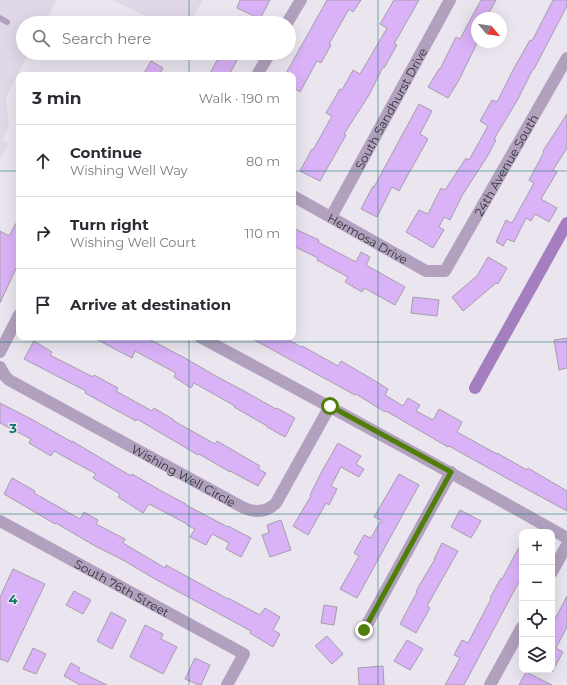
<!DOCTYPE html>
<meta charset="utf-8">
<style>
:root{--surface:#fff;--page:#f2f2f3;--text:#2b2b33;--muted:#7c7c81;--line:#e1e1e2}
body{margin:0;font-family:Montserrat,sans-serif;background:var(--page);color:var(--text)}
.controls{position:absolute;right:12px;bottom:12px;display:grid;overflow:hidden;border-radius:8px;box-shadow:0 4px 16px #0002}
.controls button{width:36px;height:36px;display:grid;place-items:center;padding:0;border:0;border-bottom:1px solid var(--line);background:var(--surface);color:var(--text);font:20px sans-serif}
.compass{position:absolute;left:471px;top:12px;width:36px;height:36px;border-radius:50%;background:var(--surface);box-shadow:0 4px 16px #0002;rotate:119deg}
.stop{position:absolute;width:12px;height:12px;margin:-9px;border:3px solid #507e08;border-radius:50%;background:#fff}
.stop.end{background:#507e08;border-color:#fff;box-shadow:0 1px 4px #0008}
.list{margin:0;padding:0;list-style:none}
h2{display:flex;justify-content:space-between;align-items:center;height:52px;margin:0;padding:0 16px;font-size:17px}
h2 small{font-size:13px;font-weight:400;color:var(--muted)}
.list li{display:grid;grid-template-columns:26px 1fr auto;gap:12px;align-items:center;box-sizing:border-box;height:72px;padding:0 16px;border-top:1px solid var(--line)}
.list b{display:block;font-size:15px;white-space:nowrap}
.list p{margin:0;font-size:13px;white-space:nowrap;color:var(--muted)}
.list em{font-size:13px;font-style:normal;color:var(--muted)}
.icon{flex:none;width:22px;height:22px;fill:none;stroke:currentColor;stroke-width:2;stroke-linecap:round;stroke-linejoin:round}
.map{position:relative;flex:none;width:567px;height:685px;overflow:hidden}
.search{position:absolute;background:var(--surface);box-shadow:0 4px 16px #0002;left:16px;top:16px;width:280px;height:44px;display:flex;align-items:center;gap:10px;box-sizing:border-box;padding:0 14px;border-radius:22px;color:var(--muted);font-size:15px}
.panel{position:absolute;background:var(--surface);box-shadow:0 4px 16px #0002;left:16px;top:72px;width:280px;height:268px;border-radius:8px}
.map>svg:first-child{display:block}
.built{fill:#e0d7e7}
.lines{fill:none;stroke-linecap:round;stroke-linejoin:round}
.canal{stroke:#a57ebf;stroke-width:12}
.building{fill:#dab2f7;stroke:#a4a0a8}
.lane{stroke:#b1a0be;stroke-width:6}
.street{stroke:#b1a0be;stroke-width:12}
.route{stroke:#507e08;stroke-width:5}
.grid{fill:none;stroke:#0f766e;stroke-width:1;stroke-opacity:0.55}
.labels{text-anchor:middle;dominant-baseline:central;stroke-width:3;stroke-linejoin:round;paint-order:stroke}
.street-label{font-size:12px;fill:#343236;stroke:#eae5ee}
.grid-label{font-size:13px;text-anchor:middle;font-weight:bold;fill:#0f766e;stroke:#eae5ee;stroke-width:3;stroke-linejoin:round;paint-order:stroke}
</style>
<div class="map">
<svg width="567" height="685" viewBox="0 0 567 685">
<rect width="100%" height="100%" fill="#eae5ee"/>
<path class="built" d="M0,0H56L45,23H23V53H29L6,97L9,127L2,140L9,143L0,159Z
M113,0H203L189,23H160Z"/>
<g class="lines">
<path class="canal" d="M475,388L567,223"/>
</g>
<path class="building" d="M240,0H270L260,19L237,8Z
M327,0H361L353,12L349,9L329,44L331,45L321,63L317,61L300,92L293,87V75H285Z
M394,0H419L394,44L397,45L384,68L383,67L369,95L344,134L346,135L320,181L300,171L312,149L313,150L332,116L326,113L340,89L342,90L353,70L360,74L387,28L380,24Z
M481,0H496L486,18H477V43L459,80L448,98L428,87L439,69H440L456,37L460,39Z
M553,0H567V6L534,69H533L518,99L494,139L496,140L487,157L463,194L450,220L444,217L439,227L444,230L433,248L406,232L419,210L428,214L441,188L445,190L466,158L469,160L488,126L480,121L492,100L497,102L513,70L530,40L532,41Z
M221,53H241L229,75H209Z
M151,61L163,68L159,75H143Z
M419,104L432,111L420,134L428,139L399,191L392,187L377,217L361,209L373,186L374,187Z
M567,114V148L553,170L557,172L541,199L557,208L549,222L535,214L531,221L526,218L514,242L507,239L503,246L496,242L506,220L512,223L534,183L529,180L544,152L543,151Z
M19,218V262L0,303V231L9,236Z
M293,228L319,240L318,242L356,262L361,252L370,257L366,265L405,287L395,305L364,288L362,292L345,282L348,277L317,260L318,258L293,246Z
M488,257L507,268L498,284L496,283L463,311L452,297L477,276Z
M413,297L439,300L437,316L411,313Z
M92,337H145L185,358L214,375L244,391L276,409L277,408L295,418L285,437L267,427V426L234,407L235,406L194,383L191,388L174,377L176,373L135,351L132,358Z
M249,337H284L301,347L302,346L338,366L341,361L372,379L388,389L385,395L403,406L408,398L420,405L416,411L433,420L439,409L462,422L457,432L497,454V453L527,470L528,468L567,491V511L510,480L449,446L448,447L386,411L385,412L356,394L355,395Z
M567,338V368L559,370L554,340Z
M34,341L52,352L50,355L93,377L94,375L118,388L116,391L152,411L154,408L174,420V421L215,444L217,441L260,466L258,469L266,473L258,486L230,471V472L199,454L198,455L137,419L136,421L85,393L86,391L24,359Z
M0,403L33,420L72,442V441L131,476L132,474L165,493L186,504V505L228,527V526L251,538L241,557L226,549L229,543L212,534L206,545L190,537L195,529L187,525V524L149,504L143,513L118,497L120,494L93,478L96,474L54,451L51,456L29,443L31,439L0,423Z
M338,443L361,456L356,464L364,469L359,477L341,467L331,486L337,489L329,505L326,503L308,535L293,526L311,496L310,495L322,471Z
M399,474L419,485L357,598L340,589L359,556L354,553L364,535L371,538L381,520L374,517Z
M12,478L35,491L34,493L80,519L84,512L98,520L96,524L125,539L123,543L165,568L166,565L228,599V598L260,615L265,608L280,617L273,630L280,634L273,647L250,633L251,631L155,579L123,560L95,546L56,523L55,524L4,494Z
M460,510L481,521L471,538L451,527Z
M281,520L291,550L270,557L262,535L269,533L267,525Z
M522,542V576L464,685H445L460,658L454,655L462,640L468,643L491,599L490,598L501,578L502,579Z
M442,543L458,551L427,606L430,608L416,633L400,624L417,592L416,591L435,559H434Z
M13,569L45,584L8,662L0,659V597Z
M74,591L91,600L83,614L66,605Z
M567,596V627L556,648L563,652L552,672V625Z
M324,605L337,607L334,625L321,623Z
M111,612L126,620L112,649L97,641Z
M145,625L163,634L161,639L177,647L163,674L130,657Z
M327,636L343,654L332,664L315,646Z
M407,640L423,649L410,670L394,661Z
M33,648L46,654L36,674L23,669Z
M195,658L210,665L201,685H199L185,679Z
M71,663L80,668L78,671L107,685H80L64,676Z
M383,666L384,685H359L358,668Z
M526,672L552,685H519Z"/>
<g class="lines">
<path class="lane" d="M0,18L7,22"/>
<g class="street">
<path d="M287,23L301,0"/>
<path d="M257,75L270,53"/>
<path id="s1" d="M293,196L426,271H445L567,58"/>
<path id="s2" d="M331,217L450,0"/>
<path d="M200,337C323,403 446,469 567,538"/>
<path d="M0,352L19,315"/>
<path id="s3" d="M0,367L5,376L9,380L244,508C256,513 267,512 276,503L330,406"/>
<path id="s4" d="M0,521L244,654L227,685"/>
<path d="M552,572L567,545"/>
<path d="M364,630L451,472"/>
<path d="M490,685L522,627"/>
</g>
</g>
<g class="lines">
<path class="route" d="M330,406L451,472L364,630"/>
</g>
<path class="grid" d="M189,0V23M378,0V685M189,53V75M0,171H19M293,171H567M189,337V685M0,342H567M0,514H567"/>
<g class="labels">
<g class="street-label">
<text stroke="none"><textPath href="#s2" startOffset="124">South Sandhurst Drive</textPath></text>
<text stroke="none"><textPath href="#s1" startOffset="294">24th Avenue South</textPath></text>
<text stroke="none"><textPath href="#s1" startOffset="86">Hermosa Drive</textPath></text>
<text stroke="none"><textPath href="#s3" startOffset="215">Wishing Well Circle</textPath></text>
<text stroke="none"><textPath href="#s4" startOffset="139">South 76th Street</textPath></text>
</g>
</g>
<g class="grid-label">
<text x="13" y="433">3</text>
<text x="13" y="604">4</text>
</g>
</svg>
<div class="controls">
<button>+</button>
<button>−</button>
<button><svg class="icon" aria-label="locate" viewBox="0 0 24 24"><circle cx="12" cy="12" r="6"/><path d="M12 2v4M12 18v4M2 12h4M18 12h4"/></svg></button>
<button><svg class="icon" aria-label="layers" viewBox="0 0 24 24"><path d="M12 4l9 5-9 5-9-5zM3 14l9 5 9-5"/></svg></button>
</div>
<svg class="compass" viewBox="-18 -18 36 36"><path d="M0-13l5 13h-10z" fill="#e53935"/><path d="M0 13l5-13h-10z" fill="#7c7c81"/></svg>
<div class="stop" style="left:330px;top:406px"></div>
<div class="stop end" style="left:364px;top:630px"></div>
<div class="search"><svg class="icon" aria-label="search" viewBox="0 0 24 24"><circle cx="10" cy="10" r="6"/><path d="M15 15l6 6"/></svg>Search here</div>
<section class="panel">
<h2>3 min<small>Walk · 190 m</small></h2>
<ul class="list">
<li><svg class="icon" aria-label="ahead" viewBox="0 0 24 24"><path d="M12 20V5M6 11l6-6 6 6"/></svg><div><b>Continue</b><p>Wishing Well Way</p></div><em>80 m</em></li>
<li><svg class="icon" aria-label="right" viewBox="0 0 24 24"><path d="M7 20v-9h11M14 6l5 5-5 5"/></svg><div><b>Turn right</b><p>Wishing Well Court</p></div><em>110 m</em></li>
<li><svg class="icon" aria-label="arrive" viewBox="0 0 24 24"><path d="M6 21V4h12l-3 4 3 4H6"/></svg><div><b>Arrive at destination</b></div></li>
</ul>
</section>
</div>
